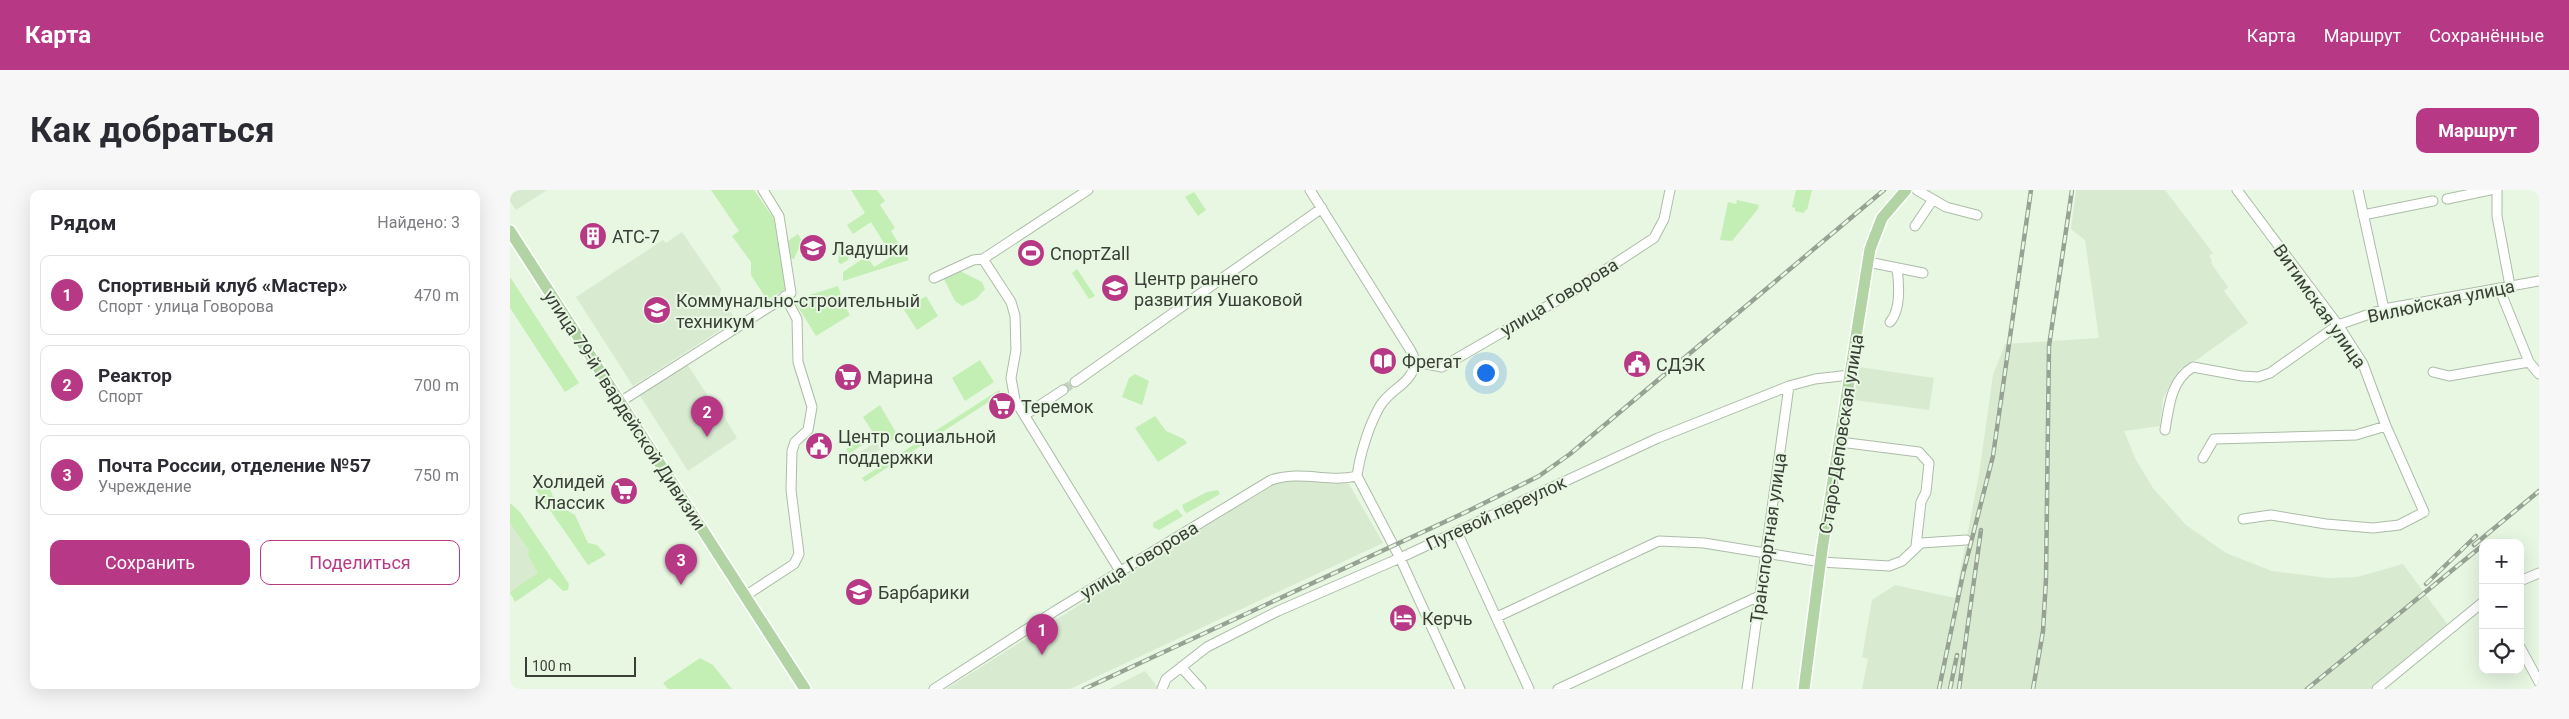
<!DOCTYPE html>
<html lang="ru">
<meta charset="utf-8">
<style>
:root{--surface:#fff;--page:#f7f7f7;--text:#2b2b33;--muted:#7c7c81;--line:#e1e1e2;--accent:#b73884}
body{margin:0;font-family:Roboto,sans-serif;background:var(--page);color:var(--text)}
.controls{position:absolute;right:15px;bottom:15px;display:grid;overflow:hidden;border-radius:10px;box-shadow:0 5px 20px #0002}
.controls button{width:45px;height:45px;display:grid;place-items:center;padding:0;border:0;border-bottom:1px solid var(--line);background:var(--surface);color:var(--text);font:25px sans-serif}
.scale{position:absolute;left:15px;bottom:12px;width:111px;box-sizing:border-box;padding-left:5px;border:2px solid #393f37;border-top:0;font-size:14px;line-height:18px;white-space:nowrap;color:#393f37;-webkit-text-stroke:4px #e7f7e2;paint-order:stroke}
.you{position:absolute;left:975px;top:182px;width:18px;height:18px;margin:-12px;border:4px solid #fff;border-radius:50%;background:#1a73e8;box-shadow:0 0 0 8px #1a73e833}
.badge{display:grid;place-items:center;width:32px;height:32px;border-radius:50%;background:var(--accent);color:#fff;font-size:16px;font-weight:700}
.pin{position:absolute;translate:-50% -41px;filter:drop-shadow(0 1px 2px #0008)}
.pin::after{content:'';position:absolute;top:26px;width:18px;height:15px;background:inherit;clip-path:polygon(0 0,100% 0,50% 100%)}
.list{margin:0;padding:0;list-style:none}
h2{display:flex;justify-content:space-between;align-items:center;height:65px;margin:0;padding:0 20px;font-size:21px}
h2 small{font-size:16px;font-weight:400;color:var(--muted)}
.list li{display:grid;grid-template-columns:32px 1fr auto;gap:15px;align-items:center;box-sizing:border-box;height:80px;margin:0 10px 10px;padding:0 10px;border:1px solid var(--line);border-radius:10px}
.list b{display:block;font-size:19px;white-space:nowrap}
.list p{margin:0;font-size:16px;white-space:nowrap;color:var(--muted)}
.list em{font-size:16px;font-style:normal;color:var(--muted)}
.actions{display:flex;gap:10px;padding:15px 20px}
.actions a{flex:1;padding:11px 0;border:1px solid var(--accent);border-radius:10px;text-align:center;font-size:18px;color:var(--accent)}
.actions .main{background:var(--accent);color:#fff}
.icon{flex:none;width:28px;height:28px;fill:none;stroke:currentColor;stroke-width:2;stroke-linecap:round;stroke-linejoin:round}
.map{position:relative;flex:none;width:2029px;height:499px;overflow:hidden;border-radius:10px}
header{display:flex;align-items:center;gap:30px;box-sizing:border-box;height:70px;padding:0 25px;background:var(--accent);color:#fff}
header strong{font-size:24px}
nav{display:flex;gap:28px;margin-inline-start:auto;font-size:18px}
.intro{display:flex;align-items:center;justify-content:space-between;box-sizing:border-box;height:120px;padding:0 30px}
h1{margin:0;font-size:35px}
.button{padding:12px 22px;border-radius:10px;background:var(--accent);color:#fff;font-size:18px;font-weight:700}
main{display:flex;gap:30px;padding:0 30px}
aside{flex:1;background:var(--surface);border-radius:10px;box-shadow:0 5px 20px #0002}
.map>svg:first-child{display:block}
.built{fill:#d8ebd1}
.green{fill:#c3efb4}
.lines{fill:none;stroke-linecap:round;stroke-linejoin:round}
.minor-tunnel{stroke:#c4d2c0;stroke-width:9;stroke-dasharray:9 4.5;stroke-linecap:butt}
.minor-casing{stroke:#adbca8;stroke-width:11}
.major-casing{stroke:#fff;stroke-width:14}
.minor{stroke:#fff;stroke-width:9}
.major{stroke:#b2d4a5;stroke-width:11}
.rail-casing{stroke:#96a293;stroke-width:4.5}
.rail{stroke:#e7f7e2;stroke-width:2.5;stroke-dasharray:8;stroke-linecap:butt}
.labels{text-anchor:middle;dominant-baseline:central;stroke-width:4;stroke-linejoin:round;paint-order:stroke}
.poi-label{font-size:18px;fill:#393f37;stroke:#e7f7e2;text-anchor:start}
.street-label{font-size:18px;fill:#393f37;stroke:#e7f7e2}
</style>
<header>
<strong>Карта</strong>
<nav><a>Карта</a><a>Маршрут</a><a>Сохранённые</a></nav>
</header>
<div class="intro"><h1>Как добраться</h1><a class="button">Маршрут</a></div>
<main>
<aside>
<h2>Рядом<small>Найдено: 3</small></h2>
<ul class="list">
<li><span class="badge">1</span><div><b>Спортивный клуб «Мастер»</b><p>Спорт · улица Говорова</p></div><em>470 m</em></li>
<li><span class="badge">2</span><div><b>Реактор</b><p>Спорт</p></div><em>700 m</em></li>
<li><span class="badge">3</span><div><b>Почта России, отделение №57</b><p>Учреждение</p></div><em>750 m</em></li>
</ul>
<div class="actions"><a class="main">Сохранить</a><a>Поделиться</a></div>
</aside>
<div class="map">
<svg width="2029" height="499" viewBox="0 0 2029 499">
<rect width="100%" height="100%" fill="#e7f7e2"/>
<path class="built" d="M0,0H37L6,20L0,11Z
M1566,0H1655L1703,63L1699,66L1702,71L1701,73L1718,97L1714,101L1738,133L1688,169L1670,179L1653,208L1650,236L1614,241L1626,270L1643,298L1676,335L1716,363L1762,381L1818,388L1847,387L1893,374L1938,435L1861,499H1352L1358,469L1352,467L1362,410L1385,395L1445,408L1469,284L1483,185L1495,154L1589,148L1575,50L1561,39Z
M172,42L211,99L210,106L226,130L123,196L66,107L153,50L156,53Z
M177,174L200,209L203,208L227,248L178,281L129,204Z
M1349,177L1424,188L1419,220L1344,210Z
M366,252L371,259L348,274L343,267Z
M786,289L839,294L873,353L560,499H436L609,390L626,377L764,294Z
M0,325L37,382L0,406Z
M635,481L649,499H599Z"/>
<path class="green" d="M201,0H244L264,29L276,99L257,110L241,85V72L222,46L229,41Z
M341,0H367L375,11L370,15L385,38L381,41L399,70L333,91V82L357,66L364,77L382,66L361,32L343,44L337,35L355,23Z
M1286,0H1302L1297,20H1295L1294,23L1285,21V18L1282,17Z
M684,2L696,20L688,26L675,7Z
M1227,10L1249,15L1248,19L1222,51L1210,50L1218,12L1226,14Z
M288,44L292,51L284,69L279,68L276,52Z
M330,51L340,62L338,70L331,74L328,72Z
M567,79L585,106L579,109L562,83Z
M450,81L472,92L475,99L466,109L452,116L445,111L434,89L435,86Z
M0,87L69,193L55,202L0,118Z
M328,96L334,115L340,125L306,146L285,112L287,109Z
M416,106L428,126L407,140L394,120Z
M470,170L484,192L455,211L442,188Z
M625,184L639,191L632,215L612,207L619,188Z
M489,200L491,204L355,292L352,288Z
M370,215L388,246L372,257L353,227Z
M645,226L656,241L674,249L677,253L648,272L625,238Z
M358,244L361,249L339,264L336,259Z
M38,294L46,314L65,325L78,353L87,355L96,365L78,375L26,300Z
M708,300L710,304L677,323L675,322L672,315L697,302Z
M0,313L10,322L59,394L58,400L53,401L40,388L5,412L0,402L28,383L18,365L19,360L0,333Z
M667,319L673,326L649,340L643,337V333Z
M190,468L203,475L222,499H158L153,493Z"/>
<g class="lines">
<path class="minor-tunnel" d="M553,200L565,192"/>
<g class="minor-casing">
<path id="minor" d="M800,0L901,161L906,172
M1407,0L1436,17L1467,25
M1727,0L1828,135L1853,174L1876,236L1914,322L1889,335L1863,338L1816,334L1761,325L1733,329
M1848,0L1874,119
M1987,0V26L2000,96
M1937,9L1980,0
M1853,25L1923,11
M1405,36L1422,11
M473,69L501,112L505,126L506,160L501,188L505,210L610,381
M1358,72L1413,83
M424,88L463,70L473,69L578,0
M1989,98L2019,172L2029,184
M1380,132C1391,120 1389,93 1387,78
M906,172C900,196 882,197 870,216C859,235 850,264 847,286L890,368L950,499
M906,172L932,177L1060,103L1144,48L1154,29L1160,0
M1923,182L1939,186L2019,172
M565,192L812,18
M110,212L281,103L269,26L253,0
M515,225L553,200
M1655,240C1659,216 1661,190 1683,177L1732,186L1748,187L1760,183L1828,135L1874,119L2029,91
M1330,252L1409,262L1419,273L1416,302L1411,312L1406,356
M1693,268L1704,249L1846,245L1876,236
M947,342L1019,499
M2010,391L2029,383
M235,406L284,374L289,364L281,300L282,261L285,252L298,240L302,217L288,172L287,129L275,106
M987,427L1149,351L1194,353L1311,372L1379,376L1392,371L1411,353L1456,350
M2010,457L2029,492
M671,477L691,499
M424,499L545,421L761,290C793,280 818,293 847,286
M652,499L656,489L697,457L768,421L890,368L1148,248L1279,196L1305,189L1340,185
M1048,499L1249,406
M1237,499L1279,196
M1867,499L1973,412"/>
</g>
<g class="major-casing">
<path id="major" d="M0,41L295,499
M1294,499L1312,360L1360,59L1372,28L1396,0"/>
</g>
<use href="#minor" class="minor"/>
<use href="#major" class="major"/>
<g class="rail-casing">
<path id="rail" d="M1964,355L2029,301
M1916,394L1966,346
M574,499L956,322L1029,286L1060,264L1374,0
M1429,499L1453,384L1483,266L1521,0
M1440,499L1447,465
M1449,499L1471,340
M1523,499L1533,441L1536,389L1539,156L1562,0
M1797,499L1973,355"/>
</g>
<use href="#rail" class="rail"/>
</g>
<defs>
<g id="building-disc" transform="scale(1.4375)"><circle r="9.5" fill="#b73884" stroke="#e7f7e2"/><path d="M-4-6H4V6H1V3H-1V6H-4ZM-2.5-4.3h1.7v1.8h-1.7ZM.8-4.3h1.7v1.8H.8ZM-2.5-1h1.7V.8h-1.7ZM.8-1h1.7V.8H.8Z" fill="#fff"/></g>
<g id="school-disc" transform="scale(1.4375)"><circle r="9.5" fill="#b73884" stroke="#e7f7e2"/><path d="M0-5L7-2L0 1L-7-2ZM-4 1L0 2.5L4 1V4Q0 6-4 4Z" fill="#fff"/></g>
<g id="stadium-disc" transform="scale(1.4375)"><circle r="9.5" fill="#b73884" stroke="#e7f7e2"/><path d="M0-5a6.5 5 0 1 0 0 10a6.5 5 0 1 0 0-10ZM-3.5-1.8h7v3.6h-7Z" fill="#fff"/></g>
<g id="university-disc" transform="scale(1.4375)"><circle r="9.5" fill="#b73884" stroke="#e7f7e2"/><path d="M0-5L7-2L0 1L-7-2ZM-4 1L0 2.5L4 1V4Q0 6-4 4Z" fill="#fff"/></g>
<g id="library-disc" transform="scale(1.4375)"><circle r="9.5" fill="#b73884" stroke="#e7f7e2"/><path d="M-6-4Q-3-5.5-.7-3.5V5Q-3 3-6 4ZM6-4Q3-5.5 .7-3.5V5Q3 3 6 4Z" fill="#fff"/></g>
<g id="civic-disc" transform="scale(1.4375)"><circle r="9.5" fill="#b73884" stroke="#e7f7e2"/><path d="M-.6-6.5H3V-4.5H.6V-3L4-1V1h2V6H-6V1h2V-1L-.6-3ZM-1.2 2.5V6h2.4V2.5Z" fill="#fff"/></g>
<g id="supermarket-disc" transform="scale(1.4375)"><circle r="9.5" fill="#b73884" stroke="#e7f7e2"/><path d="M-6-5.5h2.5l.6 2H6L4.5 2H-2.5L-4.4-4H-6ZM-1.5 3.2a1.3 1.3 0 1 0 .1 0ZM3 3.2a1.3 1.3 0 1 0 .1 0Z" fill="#fff"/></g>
<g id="hotel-disc" transform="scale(1.4375)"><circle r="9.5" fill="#b73884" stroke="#e7f7e2"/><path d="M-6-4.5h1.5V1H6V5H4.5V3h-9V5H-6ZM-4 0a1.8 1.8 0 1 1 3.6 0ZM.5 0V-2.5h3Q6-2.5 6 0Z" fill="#fff"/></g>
</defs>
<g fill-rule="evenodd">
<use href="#building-disc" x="83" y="46"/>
<use href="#school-disc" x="303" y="58"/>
<use href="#stadium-disc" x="521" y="63"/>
<use href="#school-disc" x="605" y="98"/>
<use href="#university-disc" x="147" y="120"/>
<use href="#library-disc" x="873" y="171"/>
<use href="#civic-disc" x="1127" y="174"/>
<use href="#supermarket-disc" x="338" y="187"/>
<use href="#supermarket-disc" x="492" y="216"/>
<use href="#civic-disc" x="309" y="256"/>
<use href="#supermarket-disc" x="114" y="301"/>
<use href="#school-disc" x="349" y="402"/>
<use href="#hotel-disc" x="893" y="428"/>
</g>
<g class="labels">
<g class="poi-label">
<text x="102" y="46">АТС-7</text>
<text x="322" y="58">Ладушки</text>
<text x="540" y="63">СпортZall</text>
<text x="624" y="88">Центр раннего<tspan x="624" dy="21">развития Ушаковой</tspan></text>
<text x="166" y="110">Коммунально-строительный<tspan x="166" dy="21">техникум</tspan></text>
<text x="892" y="171">Фрегат</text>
<text x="1146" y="174">СДЭК</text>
<text x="357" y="187">Марина</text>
<text x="511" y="216">Теремок</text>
<text x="328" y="246">Центр социальной<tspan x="328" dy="21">поддержки</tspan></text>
<text x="95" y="291" text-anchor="end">Холидей<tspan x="95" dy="21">Классик</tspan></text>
<text x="368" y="402">Барбарики</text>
<text x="912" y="428">Керчь</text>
</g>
<g class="street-label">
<text transform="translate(1049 107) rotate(-31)">улица Говорова</text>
<text transform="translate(1931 111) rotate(-12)">Вилюйская улица</text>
<text transform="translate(1810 116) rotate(55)">Витимская улица</text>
<text transform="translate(115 220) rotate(57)">улица 79-й Гвардейской Дивизии</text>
<text transform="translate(1331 244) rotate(-81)">Старо-Деповская улица</text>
<text transform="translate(986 323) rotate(-25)">Путевой переулок</text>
<text transform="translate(1258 348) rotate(-82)">Транспортная улица</text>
<text transform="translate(629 370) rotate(-31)">улица Говорова</text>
</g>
</g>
</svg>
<div class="controls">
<button>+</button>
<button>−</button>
<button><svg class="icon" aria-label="locate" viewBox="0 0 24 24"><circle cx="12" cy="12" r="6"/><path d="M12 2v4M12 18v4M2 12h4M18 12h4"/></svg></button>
</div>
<div class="scale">100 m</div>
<div class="you"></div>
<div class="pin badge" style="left:532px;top:465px">1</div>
<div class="pin badge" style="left:197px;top:247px">2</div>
<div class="pin badge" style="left:171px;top:395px">3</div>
</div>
</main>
